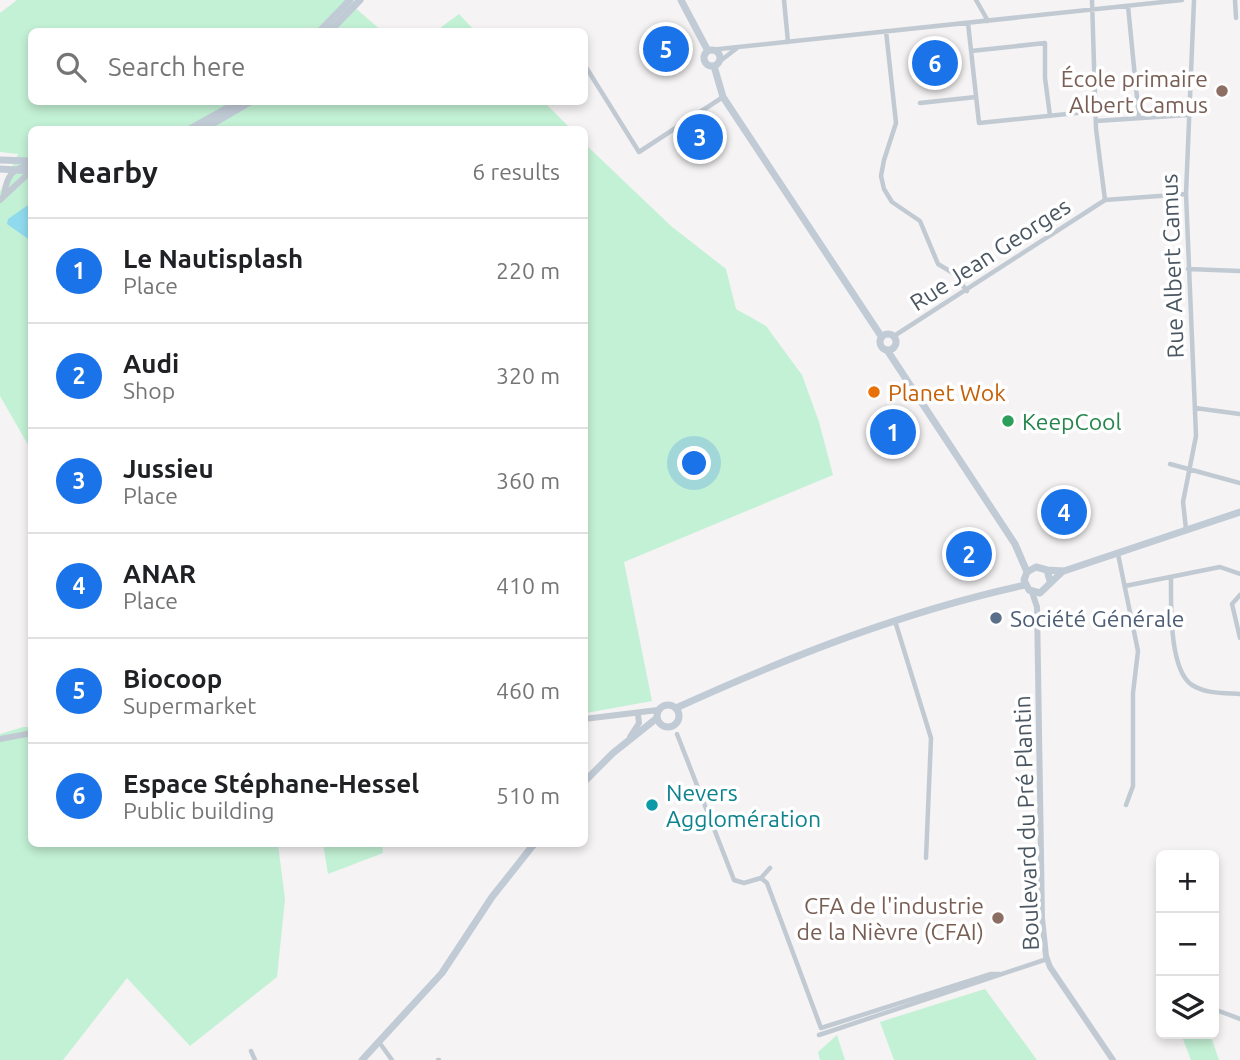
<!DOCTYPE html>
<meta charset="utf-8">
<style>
:root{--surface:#fff;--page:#f6f6f6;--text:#202124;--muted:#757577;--line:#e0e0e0;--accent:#1a73e8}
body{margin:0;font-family:Ubuntu,sans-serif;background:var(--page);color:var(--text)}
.controls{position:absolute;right:21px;bottom:21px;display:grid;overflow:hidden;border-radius:10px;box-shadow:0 4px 10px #0003}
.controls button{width:63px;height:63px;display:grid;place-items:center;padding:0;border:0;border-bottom:2px solid var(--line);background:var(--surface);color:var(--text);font:35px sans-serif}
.you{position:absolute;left:695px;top:464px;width:24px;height:24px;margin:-18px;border:5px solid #fff;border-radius:50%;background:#1a73e8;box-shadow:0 0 0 10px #1a73e833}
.badge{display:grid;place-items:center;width:46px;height:46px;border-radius:50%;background:var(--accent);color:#fff;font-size:23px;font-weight:700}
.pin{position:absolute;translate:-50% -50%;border:4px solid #fff;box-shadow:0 2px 7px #0006}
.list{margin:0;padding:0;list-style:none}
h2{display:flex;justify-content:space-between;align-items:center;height:91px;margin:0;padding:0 28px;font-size:30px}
h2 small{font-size:23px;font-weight:400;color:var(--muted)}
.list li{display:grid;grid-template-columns:46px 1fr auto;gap:21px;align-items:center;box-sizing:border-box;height:105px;padding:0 28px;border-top:2px solid var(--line)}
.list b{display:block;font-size:26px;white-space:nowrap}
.list p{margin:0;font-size:23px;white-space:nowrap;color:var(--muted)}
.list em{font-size:23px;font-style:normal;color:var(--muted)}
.icon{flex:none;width:38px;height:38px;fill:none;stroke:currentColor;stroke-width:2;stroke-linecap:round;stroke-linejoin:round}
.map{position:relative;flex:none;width:1240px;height:1060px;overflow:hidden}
.search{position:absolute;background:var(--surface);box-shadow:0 4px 10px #0003;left:28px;top:28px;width:560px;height:77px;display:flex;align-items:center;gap:18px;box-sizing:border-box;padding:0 24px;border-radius:10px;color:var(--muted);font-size:26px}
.panel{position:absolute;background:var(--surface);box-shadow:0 4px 10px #0003;left:28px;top:126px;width:560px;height:721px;border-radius:10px}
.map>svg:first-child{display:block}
.green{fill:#c3f1d5}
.water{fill:#90daee}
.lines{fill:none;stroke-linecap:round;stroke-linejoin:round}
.minor{stroke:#c1cad2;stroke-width:4.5}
.tertiary{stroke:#c1cad2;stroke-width:6}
.secondary{stroke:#c1cbd6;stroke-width:7}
.education-dot{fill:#8d6e63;stroke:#fff;stroke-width:2.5}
.food-dot{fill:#e8710a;stroke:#fff;stroke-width:2.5}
.leisure-dot{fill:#2e9e5b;stroke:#fff;stroke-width:2.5}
.service-dot{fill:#5c6f8a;stroke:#fff;stroke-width:2.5}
.culture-dot{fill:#0f9aa8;stroke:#fff;stroke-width:2.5}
.labels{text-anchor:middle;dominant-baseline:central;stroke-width:7;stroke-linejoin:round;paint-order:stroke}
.education-label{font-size:23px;fill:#785e54;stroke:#fff;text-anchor:end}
.street-label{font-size:23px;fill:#4a5661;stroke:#fff}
.food-label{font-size:23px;fill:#c56008;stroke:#fff;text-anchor:start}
.leisure-label{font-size:23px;fill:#27864d;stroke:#fff;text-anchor:start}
.service-label{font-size:23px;fill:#4e5e75;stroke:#fff;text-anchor:start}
.culture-label{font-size:23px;fill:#0d838f;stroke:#fff;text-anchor:start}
</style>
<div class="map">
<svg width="1240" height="1060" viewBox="0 0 1240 1060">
<rect width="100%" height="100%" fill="#f5f3f3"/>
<path class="green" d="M17,0H346L382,31L32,32V102H544L571,129L32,130L31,450L0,396V192L18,154L0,152V13Z
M459,14L475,31H436Z
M584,143L671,226L726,269L736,309L766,326L802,375L819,422L833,475L624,562L652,701L586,713Z
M23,727H31L32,844H278L285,899L277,977L190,1046L127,978L63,1060H0V734Z
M323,844H382L383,853L328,874Z
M985,989L1037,1060H894L880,1022Z
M1181,1034H1210L1219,1060H1191Z
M837,1035L845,1060H820L818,1052Z"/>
<path class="water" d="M31,203H32L31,241L7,224L8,219Z"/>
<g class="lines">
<path class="minor" d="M784,0L788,42
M976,0L988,21
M1092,0L1096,129L1105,200
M1235,0L1236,18
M1128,6L1139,118
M968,23L979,123L1096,111
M886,31L896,123L884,160L881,176L884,189L892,202L920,221L938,264L953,273L967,291
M710,50L1182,0
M971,51L1045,43V78L1050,116
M719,62L737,48
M584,64L639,152L723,97
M920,103L976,97
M1096,121L1187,115
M1105,200L1186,194
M1188,269L1240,271
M894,336L1105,200
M1195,408L1240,414
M1170,464L1240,483
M1186,529L1183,502L1196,436L1186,194L1194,0
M1118,554L1138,651L1133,693V786L1126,805
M1171,579C1171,604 1169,670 1192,685C1206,694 1224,693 1240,694
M1125,586L1220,567L1240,574
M1240,595L1232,604L1240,638
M895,621L931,738L926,858
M677,734L734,880L744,883L761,878L767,883L821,1028L991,974H999
M761,878L770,868
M1214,1009L1240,1019
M819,1035L1047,959
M379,1042L392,1060
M251,1051L255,1060
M438,1060H439"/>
<path class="tertiary" d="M4,196C6,178 12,166 32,166
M0,200L31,171
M1032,592L1037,607L1042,918L1046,956L1050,967L1113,1060
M584,719L658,710
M630,737L639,723L638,714
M0,739L32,733"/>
<path class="secondary" d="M681,0L708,51
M319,32L350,0
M329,32L360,0
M704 58a8 8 0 1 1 16 0a8 8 0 1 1-16 0Z
M714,66L723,97L881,336
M188,130L238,102
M202,130L250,102
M0,160L32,161
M0,169L32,171
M880 342a8 8 0 1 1 16 0a8 8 0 1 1-16 0Z
M887,350L1015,544L1027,572
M1047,570L1064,571L1240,512
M1050,581L1047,570L1036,567L1027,572L1024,580L1029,590L1040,593L1063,571
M657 716a11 11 0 1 1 22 0a11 11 0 1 1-22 0Z
M676,708C788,657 905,611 1025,585
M584,782L613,753L657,718
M362,1060L442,973L492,897L534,844"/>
</g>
<g class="education-dot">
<circle cx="1222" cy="91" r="7"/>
<circle cx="998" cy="918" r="7"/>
</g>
<circle class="food-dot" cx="874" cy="392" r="7"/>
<circle class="leisure-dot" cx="1008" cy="421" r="7"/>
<circle class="service-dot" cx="996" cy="618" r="7"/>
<circle class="culture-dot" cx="652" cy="805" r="7"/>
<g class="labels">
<g class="education-label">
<text x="1208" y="78">École primaire<tspan x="1208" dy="26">Albert Camus</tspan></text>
<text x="984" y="905">CFA de l'industrie<tspan x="984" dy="26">de la Nièvre (CFAI)</tspan></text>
</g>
<g class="street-label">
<text transform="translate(990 254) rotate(-33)">Rue Jean Georges</text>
<text transform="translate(1172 266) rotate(-92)">Rue Albert Camus</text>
<text transform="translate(1026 823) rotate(-92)">Boulevard du Pré Plantin</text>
</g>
<g class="food-label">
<text x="888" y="392">Planet Wok</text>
</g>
<g class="leisure-label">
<text x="1022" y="421">KeepCool</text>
</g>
<g class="service-label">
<text x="1010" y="618">Société Générale</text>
</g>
<g class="culture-label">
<text x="666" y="792">Nevers<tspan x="666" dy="26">Agglomération</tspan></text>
</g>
</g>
</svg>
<div class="controls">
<button>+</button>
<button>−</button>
<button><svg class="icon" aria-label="layers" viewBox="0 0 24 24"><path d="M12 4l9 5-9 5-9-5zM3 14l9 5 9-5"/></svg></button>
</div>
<div class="you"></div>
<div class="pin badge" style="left:893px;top:432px">1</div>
<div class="pin badge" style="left:969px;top:554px">2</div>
<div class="pin badge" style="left:700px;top:137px">3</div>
<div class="pin badge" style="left:1064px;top:512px">4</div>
<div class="pin badge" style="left:666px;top:49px">5</div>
<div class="pin badge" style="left:935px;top:63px">6</div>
<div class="search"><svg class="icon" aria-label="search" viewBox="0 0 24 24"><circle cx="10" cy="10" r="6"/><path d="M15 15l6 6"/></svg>Search here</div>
<section class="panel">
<h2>Nearby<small>6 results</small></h2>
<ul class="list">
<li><span class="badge">1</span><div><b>Le Nautisplash</b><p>Place</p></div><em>220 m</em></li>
<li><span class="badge">2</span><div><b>Audi</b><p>Shop</p></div><em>320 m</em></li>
<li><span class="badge">3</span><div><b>Jussieu</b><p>Place</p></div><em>360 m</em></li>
<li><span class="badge">4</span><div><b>ANAR</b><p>Place</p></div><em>410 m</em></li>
<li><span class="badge">5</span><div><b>Biocoop</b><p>Supermarket</p></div><em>460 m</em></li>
<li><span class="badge">6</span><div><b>Espace Stéphane-Hessel</b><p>Public building</p></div><em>510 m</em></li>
</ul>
</section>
</div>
